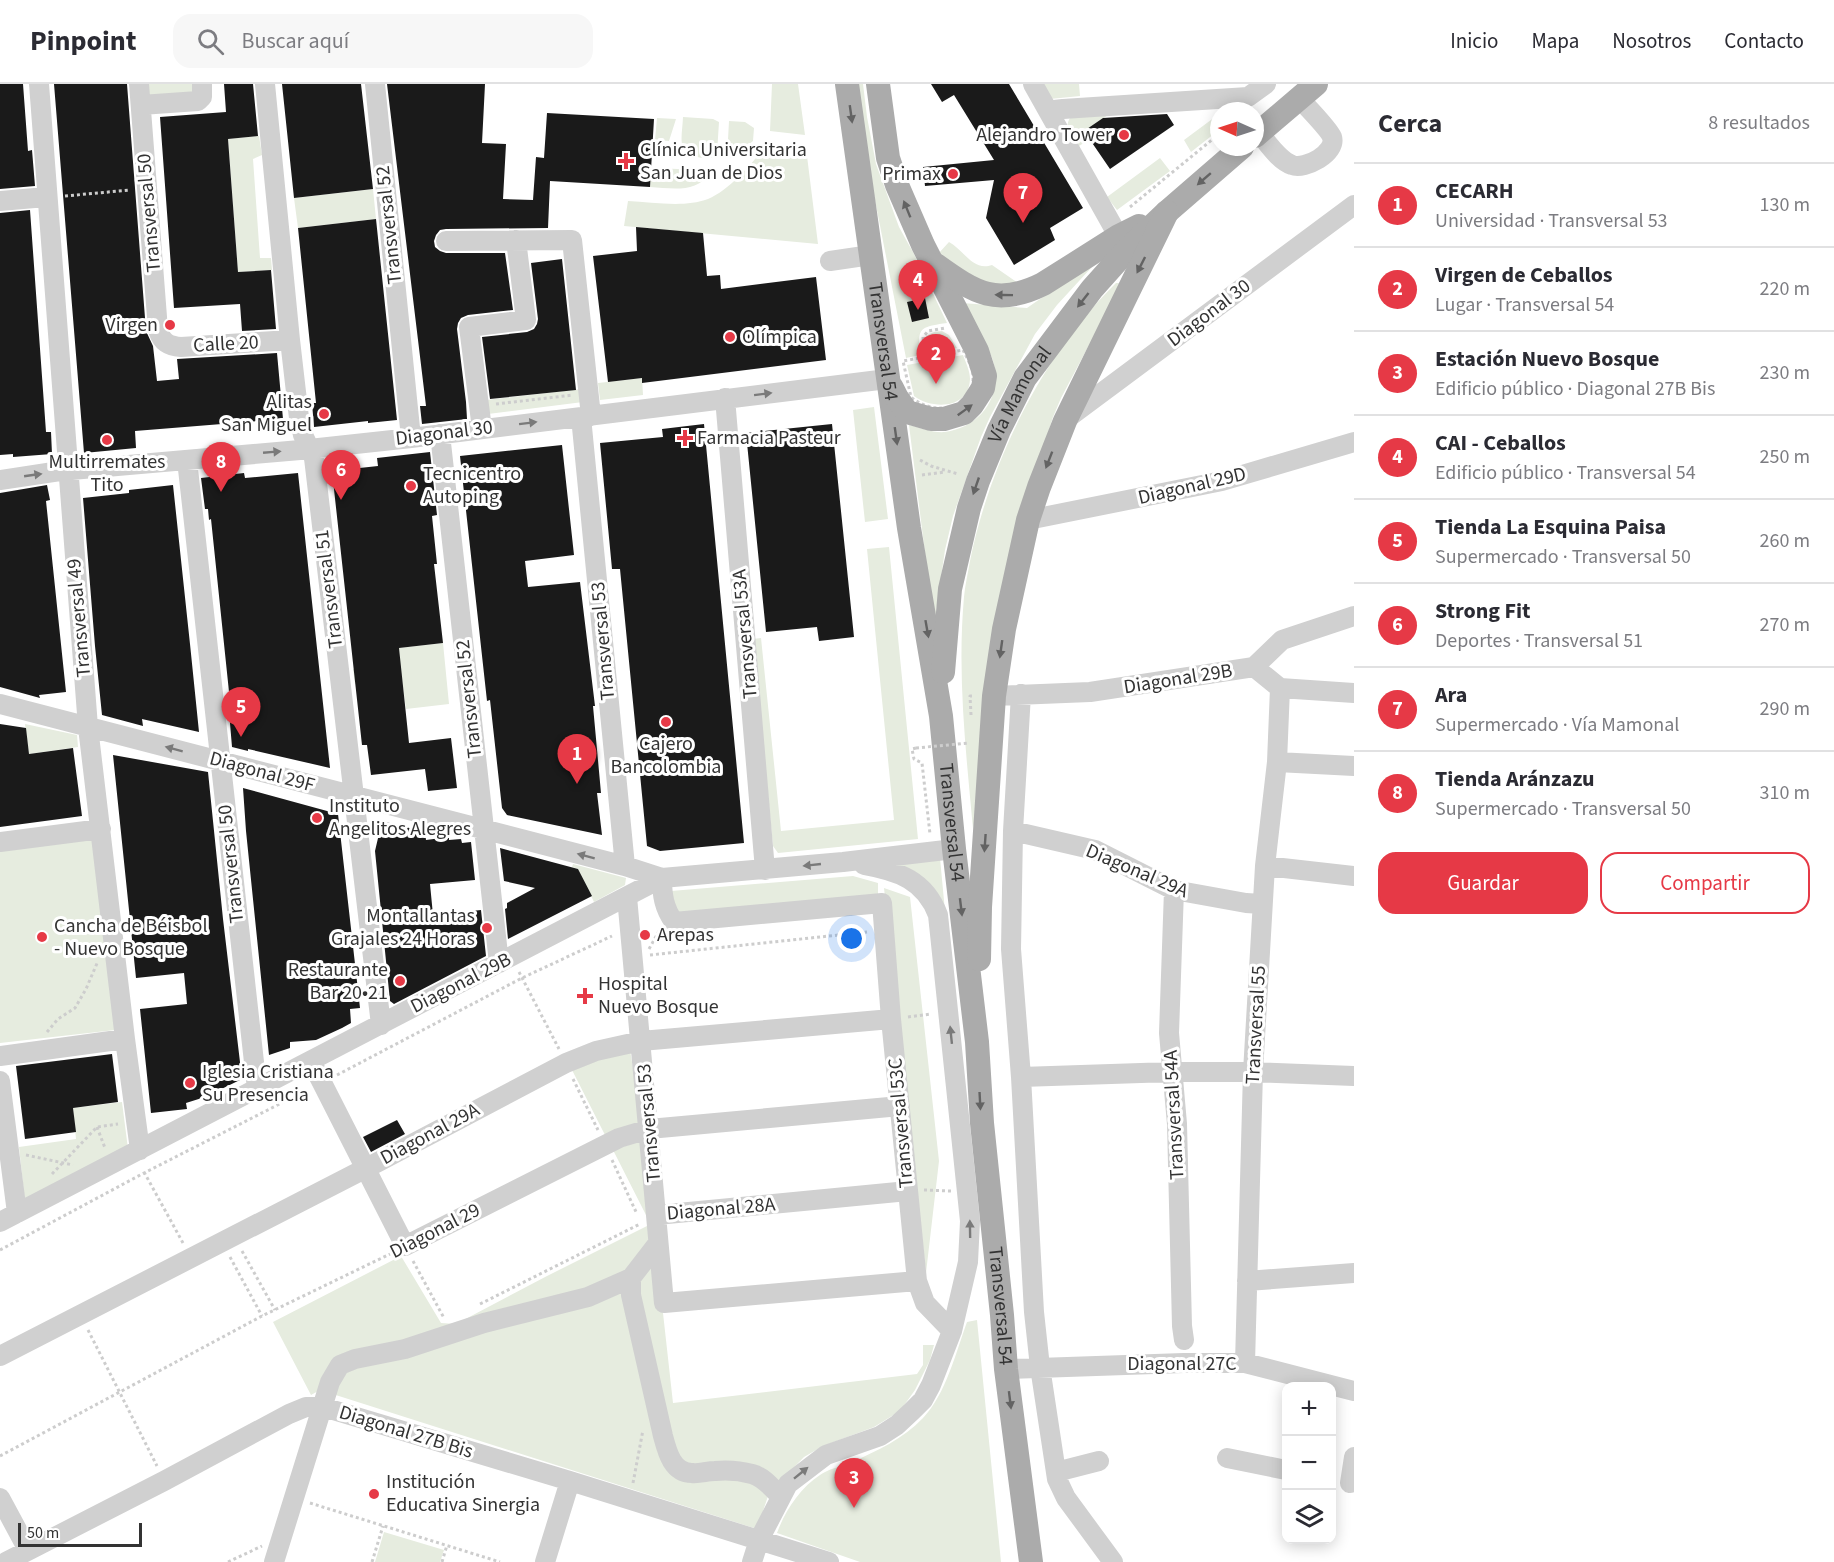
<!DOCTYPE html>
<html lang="es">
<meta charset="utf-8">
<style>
:root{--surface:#fff;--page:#f7f7f7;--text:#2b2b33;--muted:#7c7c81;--line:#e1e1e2;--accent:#e63946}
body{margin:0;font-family:"Source Sans 3",sans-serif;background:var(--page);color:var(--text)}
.controls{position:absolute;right:18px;bottom:18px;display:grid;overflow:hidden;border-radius:12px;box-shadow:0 3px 15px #0003}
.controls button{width:54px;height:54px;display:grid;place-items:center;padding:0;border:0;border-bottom:2px solid var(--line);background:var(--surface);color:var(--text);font:30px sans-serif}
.compass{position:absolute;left:1210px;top:18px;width:54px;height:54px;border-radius:50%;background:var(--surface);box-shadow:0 3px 15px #0003;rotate:273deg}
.scale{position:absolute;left:18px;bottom:15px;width:124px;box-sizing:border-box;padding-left:6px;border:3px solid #333;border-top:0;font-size:16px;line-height:21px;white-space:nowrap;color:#333;-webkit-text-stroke:4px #fff;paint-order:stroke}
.you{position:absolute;left:852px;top:855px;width:21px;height:21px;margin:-15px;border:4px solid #fff;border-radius:50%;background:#1a73e8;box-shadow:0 0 0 9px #1a73e833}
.badge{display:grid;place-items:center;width:39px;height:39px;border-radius:50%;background:var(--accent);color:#fff;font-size:20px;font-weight:700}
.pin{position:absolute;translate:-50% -50px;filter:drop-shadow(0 2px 3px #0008)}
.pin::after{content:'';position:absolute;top:32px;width:21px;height:18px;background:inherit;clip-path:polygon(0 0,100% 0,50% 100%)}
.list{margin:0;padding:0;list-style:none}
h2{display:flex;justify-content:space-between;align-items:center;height:78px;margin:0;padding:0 24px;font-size:26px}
h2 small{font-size:20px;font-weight:400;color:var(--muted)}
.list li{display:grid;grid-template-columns:39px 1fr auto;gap:18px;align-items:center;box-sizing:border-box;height:84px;padding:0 24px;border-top:2px solid var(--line)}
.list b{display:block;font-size:22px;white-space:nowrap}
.list p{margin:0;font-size:20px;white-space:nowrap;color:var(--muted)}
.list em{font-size:20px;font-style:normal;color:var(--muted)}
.actions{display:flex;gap:12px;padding:18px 24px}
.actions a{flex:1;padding:14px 0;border:2px solid var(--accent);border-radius:18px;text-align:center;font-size:21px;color:var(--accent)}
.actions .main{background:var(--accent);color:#fff}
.icon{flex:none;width:33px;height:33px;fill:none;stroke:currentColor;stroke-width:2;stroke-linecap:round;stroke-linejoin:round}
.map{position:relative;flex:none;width:1354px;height:1478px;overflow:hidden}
header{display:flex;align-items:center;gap:36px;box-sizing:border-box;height:84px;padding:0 30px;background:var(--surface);border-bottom:2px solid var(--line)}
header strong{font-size:28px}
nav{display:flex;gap:33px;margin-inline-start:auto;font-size:21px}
.search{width:420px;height:54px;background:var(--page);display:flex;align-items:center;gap:15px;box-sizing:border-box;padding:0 21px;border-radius:18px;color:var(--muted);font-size:22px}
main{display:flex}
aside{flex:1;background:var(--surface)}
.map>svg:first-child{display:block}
.green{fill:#e6ecdf}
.building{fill:#1a1a1a}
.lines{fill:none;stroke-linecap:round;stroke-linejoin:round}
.path{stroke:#cdcdcd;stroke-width:3;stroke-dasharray:3 3;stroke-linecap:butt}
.minor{stroke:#d0d0d0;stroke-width:20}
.major{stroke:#ababab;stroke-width:24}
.path-bridge{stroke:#cdcdcd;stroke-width:3;stroke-dasharray:3 3;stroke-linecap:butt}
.oneway{fill:#636363}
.oneway2{fill:#7a7a7a}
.poi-dot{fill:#e63946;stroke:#fff;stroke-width:2}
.labels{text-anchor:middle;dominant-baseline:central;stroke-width:6;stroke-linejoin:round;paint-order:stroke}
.poi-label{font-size:20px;fill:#333;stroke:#fff;text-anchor:start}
.street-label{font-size:20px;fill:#333;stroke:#fff}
</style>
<header>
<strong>Pinpoint</strong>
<div class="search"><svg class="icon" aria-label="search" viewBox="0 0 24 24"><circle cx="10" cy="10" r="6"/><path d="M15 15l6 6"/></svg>Buscar aquí</div>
<nav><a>Inicio</a><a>Mapa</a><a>Nosotros</a><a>Contacto</a></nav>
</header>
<main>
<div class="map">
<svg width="1354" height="1478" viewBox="0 0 1354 1478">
<rect width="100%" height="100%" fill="#fff"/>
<path class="green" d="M144,0H197L198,14L145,18Z
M772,0H798L805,51L770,47Z
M856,0H863L867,33L876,80L899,143L914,170L947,239C920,243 917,243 920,271L906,274L872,101Z
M1042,0H1079L1080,12L1050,15Z
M1118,24L1085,47L1090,55L1079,62C1073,53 1063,45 1070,34Z
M1219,30V46L1191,68L1184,56Z
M683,33L713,35L719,38L717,69C712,75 710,74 704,74C675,71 682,56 683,33Z
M657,34L676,35L669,57L655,56Z
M729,37L745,38L754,44L753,57L732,74H727Z
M259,52L262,71L253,75L260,174H271L272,186L238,188L228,55Z
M767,61L806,64L818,160L624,142L628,117C653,118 684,124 708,115C730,106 752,79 767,61Z
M1160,74L1170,87L1117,126L1107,113Z
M651,84L705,86L710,89C696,110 671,104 650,103Z
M373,105L376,135L298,144L294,114Z
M949,158C963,165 973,188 992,181L1018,199L989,202L938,170Z
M1102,172L1057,221L1035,250L990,333L981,353L953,432L945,466L934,541L909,341C921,344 933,349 945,348C981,343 1003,312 993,277C991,269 984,260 980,252C974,242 968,230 962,219L1027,224Z
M1116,199H1119L1116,210L1061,314L1053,333L1038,380L973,745C966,668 957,591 964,513C965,501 968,489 970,477C990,378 1043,270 1116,199Z
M942,247L949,251L957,264L927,270L926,252L934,248Z
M963,271C966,279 970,287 970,295C969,325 933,326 914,312L907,281Z
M642,294L643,311L600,316L598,299Z
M581,305L583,318L488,330L486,316Z
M874,323L888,435L865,438L853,326Z
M889,463L918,755L778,769L773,762L753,555L761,554L781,747L894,736L867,465Z
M443,559L449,620L406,625L402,595L355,600L353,585L400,580L399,564Z
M25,640L77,651L78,663L29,670Z
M94,753L115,946L0,959V764Z
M940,774L946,838L888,783Z
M573,780L626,794L625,801L594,818L578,785L572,783Z
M853,792L878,799V813L673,830L671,807Z
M884,804L910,813L939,1077L926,1189Z
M630,966L642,1039L605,1051L571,984Z
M122,1018L128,1065L25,1118L19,1063L76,1055L73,1024Z
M644,1056L652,1121L646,1131L613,1066Z
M653,1139L673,1319L917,1290L923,1281V1261H934L930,1276L915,1306L900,1327L874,1343L823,1362L804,1373L769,1409L757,1445L320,1306L311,1311L273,1238L401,1172L441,1239L456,1240L547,1192Z
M977,1236L1001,1478H860L777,1449C785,1427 800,1404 820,1391C828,1385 840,1383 850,1379C877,1367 903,1355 923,1334C946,1310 956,1268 967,1238Z
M384,1448L444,1466L440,1478H375Z"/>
<path class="building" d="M0,0H23L28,67L32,66L35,102L0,105Z
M54,0H127L146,247L153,262L157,297L179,295L177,275L277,269L283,335L135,347L136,364L84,369Z
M224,0H253L258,52L228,55L238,188L271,186L276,245L242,247L240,220L174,224L160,33L226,28Z
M282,0H361L373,105L294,114Z
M387,0H485L482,59L506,60L503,115L533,116L536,73L544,74L547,29L654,35L650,103L550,97L548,144L446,145L440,146L436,151L434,157L435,163L440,167L446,169H505L513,226L468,231L461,234L458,239L457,245L466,318L467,335L422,340L420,322H426Z
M931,0H1009L1083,124L1050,144L1055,156L1014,181L986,134L994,96L925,102L923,83L994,76L954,11L942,18Z
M1167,30L1174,41L1110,85L1084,47L1103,34Z
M30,126L46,348H51L52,370L13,373V370L0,371V129Z
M376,135L397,336L368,339V337L314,343L312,319H316L298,144Z
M636,143L703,149L707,192L720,191L721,205L816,193L826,276L642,299V294L608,298L593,172L637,167Z
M562,175L576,306L490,315L482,253L527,248L534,245L537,240L538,235L531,179Z
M925,214L929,234L912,238L907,218Z
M704,340L744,759L660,767L647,762L620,485H612L600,359L663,353L662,345Z
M832,340L854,553L819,557L817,543L766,548L746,349Z
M562,361L574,471L525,477L528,503L580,498L595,622H593L601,709H597L602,751L507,731L502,724L490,616L487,617L460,372Z
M430,368L437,431L432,432L437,480H434L443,559L399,564L409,659L451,654L457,704L428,707L425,685L371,691L367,661H362L332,387L378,382L377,374Z
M244,389L245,394L298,389L330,684L248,665V667L232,663L229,627H231L211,435L209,436L208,425H205L201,394Z
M47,401L50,416L46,417L66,608L39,611L40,614L0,603V409Z
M173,401L190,560L199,648L142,635L143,642L102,631L95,562L83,414L129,409V406Z
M0,640L26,644L29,670L73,664L82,732L0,743Z
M113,671L208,688L223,835L242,995L205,1013L186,1019L187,1025L151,1029L140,925L187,920L184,889L136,894Z
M243,704L338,730L360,924L350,925L351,939L342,944L316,956L290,958V964L269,971L246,747Z
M382,737L425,748L426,756L449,753V756L461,755L462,759L471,758L475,796L430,800L433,831L481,826L486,872L394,920L390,917L375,767Z
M500,764L578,785L592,812L508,855L505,825L507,824V819L535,804L504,797Z
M112,970L118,1018L73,1024L76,1048L25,1055L16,982Z
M397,1036L405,1050L371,1068L363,1053Z"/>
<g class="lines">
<path class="path" d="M65,112L130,106
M1130,123L1219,50
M963,266C967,274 973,284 973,293C974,327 932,332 911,313L903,277Z
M924,274L923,253L928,247L945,244
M496,320L573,311
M920,376L931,382L958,390
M922,391L945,388
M971,631L970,612H974
M916,664L912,665L914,675L922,679L930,750
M649,865L659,847
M650,871L867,848
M519,888L559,965
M908,933L931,930
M47,948L58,935L75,924L86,905L98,877
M337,991L522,894L612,852
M573,995L598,1046
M97,1043L105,1064
M26,1071L73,1081
M612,1076L637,1130
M144,1088L183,1159
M52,1090L97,1043L118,1040
M924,1106L951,1107
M0,1166L144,1089L307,1006
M242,1167L275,1226
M230,1173L262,1232
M413,1177L444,1234
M480,1220L640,1140
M88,1246L157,1382
M0,1372L262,1232L390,1170
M633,1399L643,1346
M310,1419L500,1478
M228,1478L262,1462
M372,1478L383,1442
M442,1478L447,1461"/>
<path class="minor" d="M39,0L88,643L125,955L140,1066
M139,0L158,246C162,258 168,262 181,263L290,256
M265,0L290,256L299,334L303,351L314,374L381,941
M375,0L411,354
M1033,0L1125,164
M141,21L198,17L202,13V0
M1050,30L1054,26L1063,25L1248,13L1266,0
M1259,49C1268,59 1278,76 1292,81C1305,86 1337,69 1332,53C1329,45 1306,22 1299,14
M0,117L46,113
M446,157L572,156L591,332
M830,177L871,171
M725,314L765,786
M581,333L625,782
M1065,336L1354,121
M482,345L469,243L526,236L516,156
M440,350L499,879
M187,376L257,1005
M0,396L60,387L300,366L411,354L887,295
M1028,436L1222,397L1354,358
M1254,583L1282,556L1354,532
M1021,610L1013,747L1011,865L1021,993L1034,1228L1040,1283L1057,1395L1066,1414L1113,1478
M994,612L1090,608L1254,583L1280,604L1354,609
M0,620L625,782L662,794
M1277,678L1354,682
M1013,747L1095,766L1174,806L1246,819L1262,820
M0,758L101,745
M1265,782L1354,792
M662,794C662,811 664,824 674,838L882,819L891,935L917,1197L925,1219L952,1247
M1174,806L1169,949L1177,1040L1182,1242L1184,1256
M627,813L664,1219L917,1197
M0,972L125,955
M311,977L405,1162L619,1054L649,1045L900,1022
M1021,993L1171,988H1253L1354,992
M0,997L17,1129
M657,1131L908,1107
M0,1138L662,794L843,778L954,765
M631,1194V1211L663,1352C667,1367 672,1389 692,1389C699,1390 707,1387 715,1387C726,1386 741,1387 752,1390C764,1393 772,1404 781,1413
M1247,1197L1354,1189
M0,1272L378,1078L566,979L596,967L641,957L891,935
M1245,1279L1253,988L1265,782L1277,678L1280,604
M1006,1285L1184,1279H1245L1354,1307
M1227,1374L1286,1386
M1056,1388L1099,1377
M1350,1399L1354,1373
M0,1414L28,1466
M6,1478L164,1397L289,1330L306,1323H323L570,1397L829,1478
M274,1478L330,1298L340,1281L355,1275L405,1265L484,1239L588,1213L631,1194L658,1159
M545,1478L570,1397
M752,1478L759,1456L788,1400L826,1371L880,1352L897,1341L912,1327L923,1316L931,1301L952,1247L968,1178L970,1137L938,831C925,796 898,787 864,781"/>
<g class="major">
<path id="s1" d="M847,0L909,444L941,632L954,765L977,958L982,1039L1002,1231L1006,1285L1031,1478"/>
<path d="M878,0L888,74L897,101L923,161L977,267L985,292L983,304L972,321L964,329L944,335H931L907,328L897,314L892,304"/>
<path d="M1255,52L1316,0"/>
<path d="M936,181C975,209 997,223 1043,200L1119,152L1139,142"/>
<path id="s2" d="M943,588L950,505L969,424L978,397L999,346L1025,294L1092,205L1126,167L1167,128L1242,63"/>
<path d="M979,875L980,823L994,612L1004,545L1028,436L1039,403L1065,337L1167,128"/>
</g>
<path class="path-bridge" d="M916,664L969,659"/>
</g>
<defs><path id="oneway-solid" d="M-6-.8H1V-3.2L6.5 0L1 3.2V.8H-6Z" transform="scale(1.5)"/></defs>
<g class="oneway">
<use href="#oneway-solid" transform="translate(851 30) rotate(82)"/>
<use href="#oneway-solid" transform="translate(1204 95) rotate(139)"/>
<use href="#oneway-solid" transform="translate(907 125) rotate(-112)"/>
<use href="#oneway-solid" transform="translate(1141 181) rotate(117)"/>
<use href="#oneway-solid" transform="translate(1004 211) rotate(-179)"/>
<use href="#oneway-solid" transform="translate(1083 216) rotate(128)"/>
<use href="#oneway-solid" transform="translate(965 326) rotate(-36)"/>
<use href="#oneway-solid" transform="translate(896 352) rotate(82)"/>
<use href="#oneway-solid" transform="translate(1049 376) rotate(111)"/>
<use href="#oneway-solid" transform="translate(976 402) rotate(109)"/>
<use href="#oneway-solid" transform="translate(927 545) rotate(80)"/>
<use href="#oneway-solid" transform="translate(1001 565) rotate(98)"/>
<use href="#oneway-solid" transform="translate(985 759) rotate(94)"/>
<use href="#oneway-solid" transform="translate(961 823) rotate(83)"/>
<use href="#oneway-solid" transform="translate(980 1017) rotate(87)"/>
<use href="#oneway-solid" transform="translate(1010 1316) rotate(83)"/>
</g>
<g class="oneway2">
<use href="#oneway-solid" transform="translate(763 310) rotate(-7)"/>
<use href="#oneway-solid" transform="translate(528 339) rotate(-7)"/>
<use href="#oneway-solid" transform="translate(272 368) rotate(-5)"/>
<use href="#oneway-solid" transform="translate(33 391) rotate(-8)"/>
<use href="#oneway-solid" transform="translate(174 665) rotate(-165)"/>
<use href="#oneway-solid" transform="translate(586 772) rotate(-165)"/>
<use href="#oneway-solid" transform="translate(812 781) rotate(174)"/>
<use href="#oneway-solid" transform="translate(951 951) rotate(-96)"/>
<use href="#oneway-solid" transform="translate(970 1145) rotate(-91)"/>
<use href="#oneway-solid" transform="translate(801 1389) rotate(-39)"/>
</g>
<g class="poi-dot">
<circle cx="1124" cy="51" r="6"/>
<path d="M623 68h6v6h6v6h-6v6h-6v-6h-6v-6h6z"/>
<circle cx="953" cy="90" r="6"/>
<circle cx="170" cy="241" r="6"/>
<circle cx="730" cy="253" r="6"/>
<circle cx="324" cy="330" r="6"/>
<path d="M682 345h6v6h6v6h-6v6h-6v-6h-6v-6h6z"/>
<circle cx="107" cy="356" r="6"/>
<circle cx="411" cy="402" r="6"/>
<circle cx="666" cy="638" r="6"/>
<circle cx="317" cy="734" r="6"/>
<circle cx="487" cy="844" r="6"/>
<circle cx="645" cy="851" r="6"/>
<circle cx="42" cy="853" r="6"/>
<circle cx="400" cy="897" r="6"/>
<path d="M582 903h6v6h6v6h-6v6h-6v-6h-6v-6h6z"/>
<circle cx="190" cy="999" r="6"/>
<circle cx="374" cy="1410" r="6"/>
</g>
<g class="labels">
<g class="poi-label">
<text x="1112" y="51" text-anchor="end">Alejandro Tower</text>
<text x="640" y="66">Clínica Universitaria<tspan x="640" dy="23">San Juan de Dios</tspan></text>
<text x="941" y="90" text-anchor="end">Primax</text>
<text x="158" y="241" text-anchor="end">Virgen</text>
<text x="742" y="253">Olímpica</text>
<text x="312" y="318" text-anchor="end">Alitas<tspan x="312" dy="23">San Miguel</tspan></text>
<text x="697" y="354">Farmacia Pasteur</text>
<text x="107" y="378" text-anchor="middle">Multirremates<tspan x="107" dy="23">Tito</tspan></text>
<text x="423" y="390">Tecnicentro<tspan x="423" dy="23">Autoping</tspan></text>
<text x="666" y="660" text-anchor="middle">Cajero<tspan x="666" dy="23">Bancolombia</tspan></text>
<text x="329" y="722">Instituto<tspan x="329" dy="23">Angelitos Alegres</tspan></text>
<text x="475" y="832" text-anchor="end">Montallantas<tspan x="475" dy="23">Grajales 24 Horas</tspan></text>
<text x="54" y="842">Cancha de Béisbol<tspan x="54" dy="23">- Nuevo Bosque</tspan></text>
<text x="657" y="851">Arepas</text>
<text x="388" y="886" text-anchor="end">Restaurante<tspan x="388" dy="23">Bar 20•21</tspan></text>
<text x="598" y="900">Hospital<tspan x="598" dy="23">Nuevo Bosque</tspan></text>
<text x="202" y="988">Iglesia Cristiana<tspan x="202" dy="23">Su Presencia</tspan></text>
<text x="386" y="1398">Institución<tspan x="386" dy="23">Educativa Sinergia</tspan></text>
</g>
<g class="street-label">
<text transform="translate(149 129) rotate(-95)">Transversal 50</text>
<text transform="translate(389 141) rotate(-96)">Transversal 52</text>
<text transform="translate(1209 229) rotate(-37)">Diagonal 30</text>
<text stroke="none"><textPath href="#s1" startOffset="260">Transversal 54</textPath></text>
<text transform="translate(226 260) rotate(-3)">Calle 20</text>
<text stroke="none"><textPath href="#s2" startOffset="291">Vía Mamonal</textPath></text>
<text transform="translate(444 349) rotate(-7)">Diagonal 30</text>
<text transform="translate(1192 402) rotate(-13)">Diagonal 29D</text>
<text transform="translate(329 505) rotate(-97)">Transversal 51</text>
<text transform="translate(79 534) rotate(-95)">Transversal 49</text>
<text transform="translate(745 550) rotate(-95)">Transversal 53A</text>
<text transform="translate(603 557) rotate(-95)">Transversal 53</text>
<text transform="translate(1178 595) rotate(-9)">Diagonal 29B</text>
<text transform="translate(469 615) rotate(-96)">Transversal 52</text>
<text transform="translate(262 688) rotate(15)">Diagonal 29F</text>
<text stroke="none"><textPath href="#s1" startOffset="746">Transversal 54</textPath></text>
<text transform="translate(231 780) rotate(-96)">Transversal 50</text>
<text transform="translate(1137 787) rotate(23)">Diagonal 29A</text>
<text transform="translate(461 899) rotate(-27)">Diagonal 29B</text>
<text transform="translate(1256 941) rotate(-87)">Transversal 55</text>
<text transform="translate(1174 1031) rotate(-93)">Transversal 54A</text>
<text transform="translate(649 1039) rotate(-95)">Transversal 53</text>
<text transform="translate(901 1039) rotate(-95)">Transversal 53C</text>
<text transform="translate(430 1050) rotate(-28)">Diagonal 29A</text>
<text transform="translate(721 1125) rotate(-5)">Diagonal 28A</text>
<text transform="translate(435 1147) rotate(-27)">Diagonal 29</text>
<text stroke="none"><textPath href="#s1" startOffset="1232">Transversal 54</textPath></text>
<text x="1182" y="1280">Diagonal 27C</text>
<text transform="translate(406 1348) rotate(17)">Diagonal 27B Bis</text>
</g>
</g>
</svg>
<div class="controls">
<button>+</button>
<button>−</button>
<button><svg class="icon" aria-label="layers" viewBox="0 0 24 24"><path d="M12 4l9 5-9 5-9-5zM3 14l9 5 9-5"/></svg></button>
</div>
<svg class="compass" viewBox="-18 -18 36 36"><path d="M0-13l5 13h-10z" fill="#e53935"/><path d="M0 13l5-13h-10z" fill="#7c7c81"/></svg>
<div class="scale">50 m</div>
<div class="you"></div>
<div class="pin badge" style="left:577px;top:700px">1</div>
<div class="pin badge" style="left:936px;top:300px">2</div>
<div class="pin badge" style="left:854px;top:1424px">3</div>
<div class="pin badge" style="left:918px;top:226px">4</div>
<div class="pin badge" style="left:241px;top:653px">5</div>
<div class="pin badge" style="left:341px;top:416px">6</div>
<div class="pin badge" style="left:1023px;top:139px">7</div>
<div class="pin badge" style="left:221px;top:408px">8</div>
</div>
<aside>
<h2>Cerca<small>8 resultados</small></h2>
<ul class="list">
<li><span class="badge">1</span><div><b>CECARH</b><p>Universidad · Transversal 53</p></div><em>130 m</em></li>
<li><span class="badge">2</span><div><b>Virgen de Ceballos</b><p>Lugar · Transversal 54</p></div><em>220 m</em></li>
<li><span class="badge">3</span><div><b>Estación Nuevo Bosque</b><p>Edificio público · Diagonal 27B Bis</p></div><em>230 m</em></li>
<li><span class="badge">4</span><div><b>CAI - Ceballos</b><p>Edificio público · Transversal 54</p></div><em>250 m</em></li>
<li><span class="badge">5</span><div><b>Tienda La Esquina Paisa</b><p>Supermercado · Transversal 50</p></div><em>260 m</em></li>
<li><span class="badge">6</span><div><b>Strong Fit</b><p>Deportes · Transversal 51</p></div><em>270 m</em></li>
<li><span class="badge">7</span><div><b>Ara</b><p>Supermercado · Vía Mamonal</p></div><em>290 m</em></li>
<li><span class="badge">8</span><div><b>Tienda Aránzazu</b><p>Supermercado · Transversal 50</p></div><em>310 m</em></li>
</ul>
<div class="actions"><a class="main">Guardar</a><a>Compartir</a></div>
</aside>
</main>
